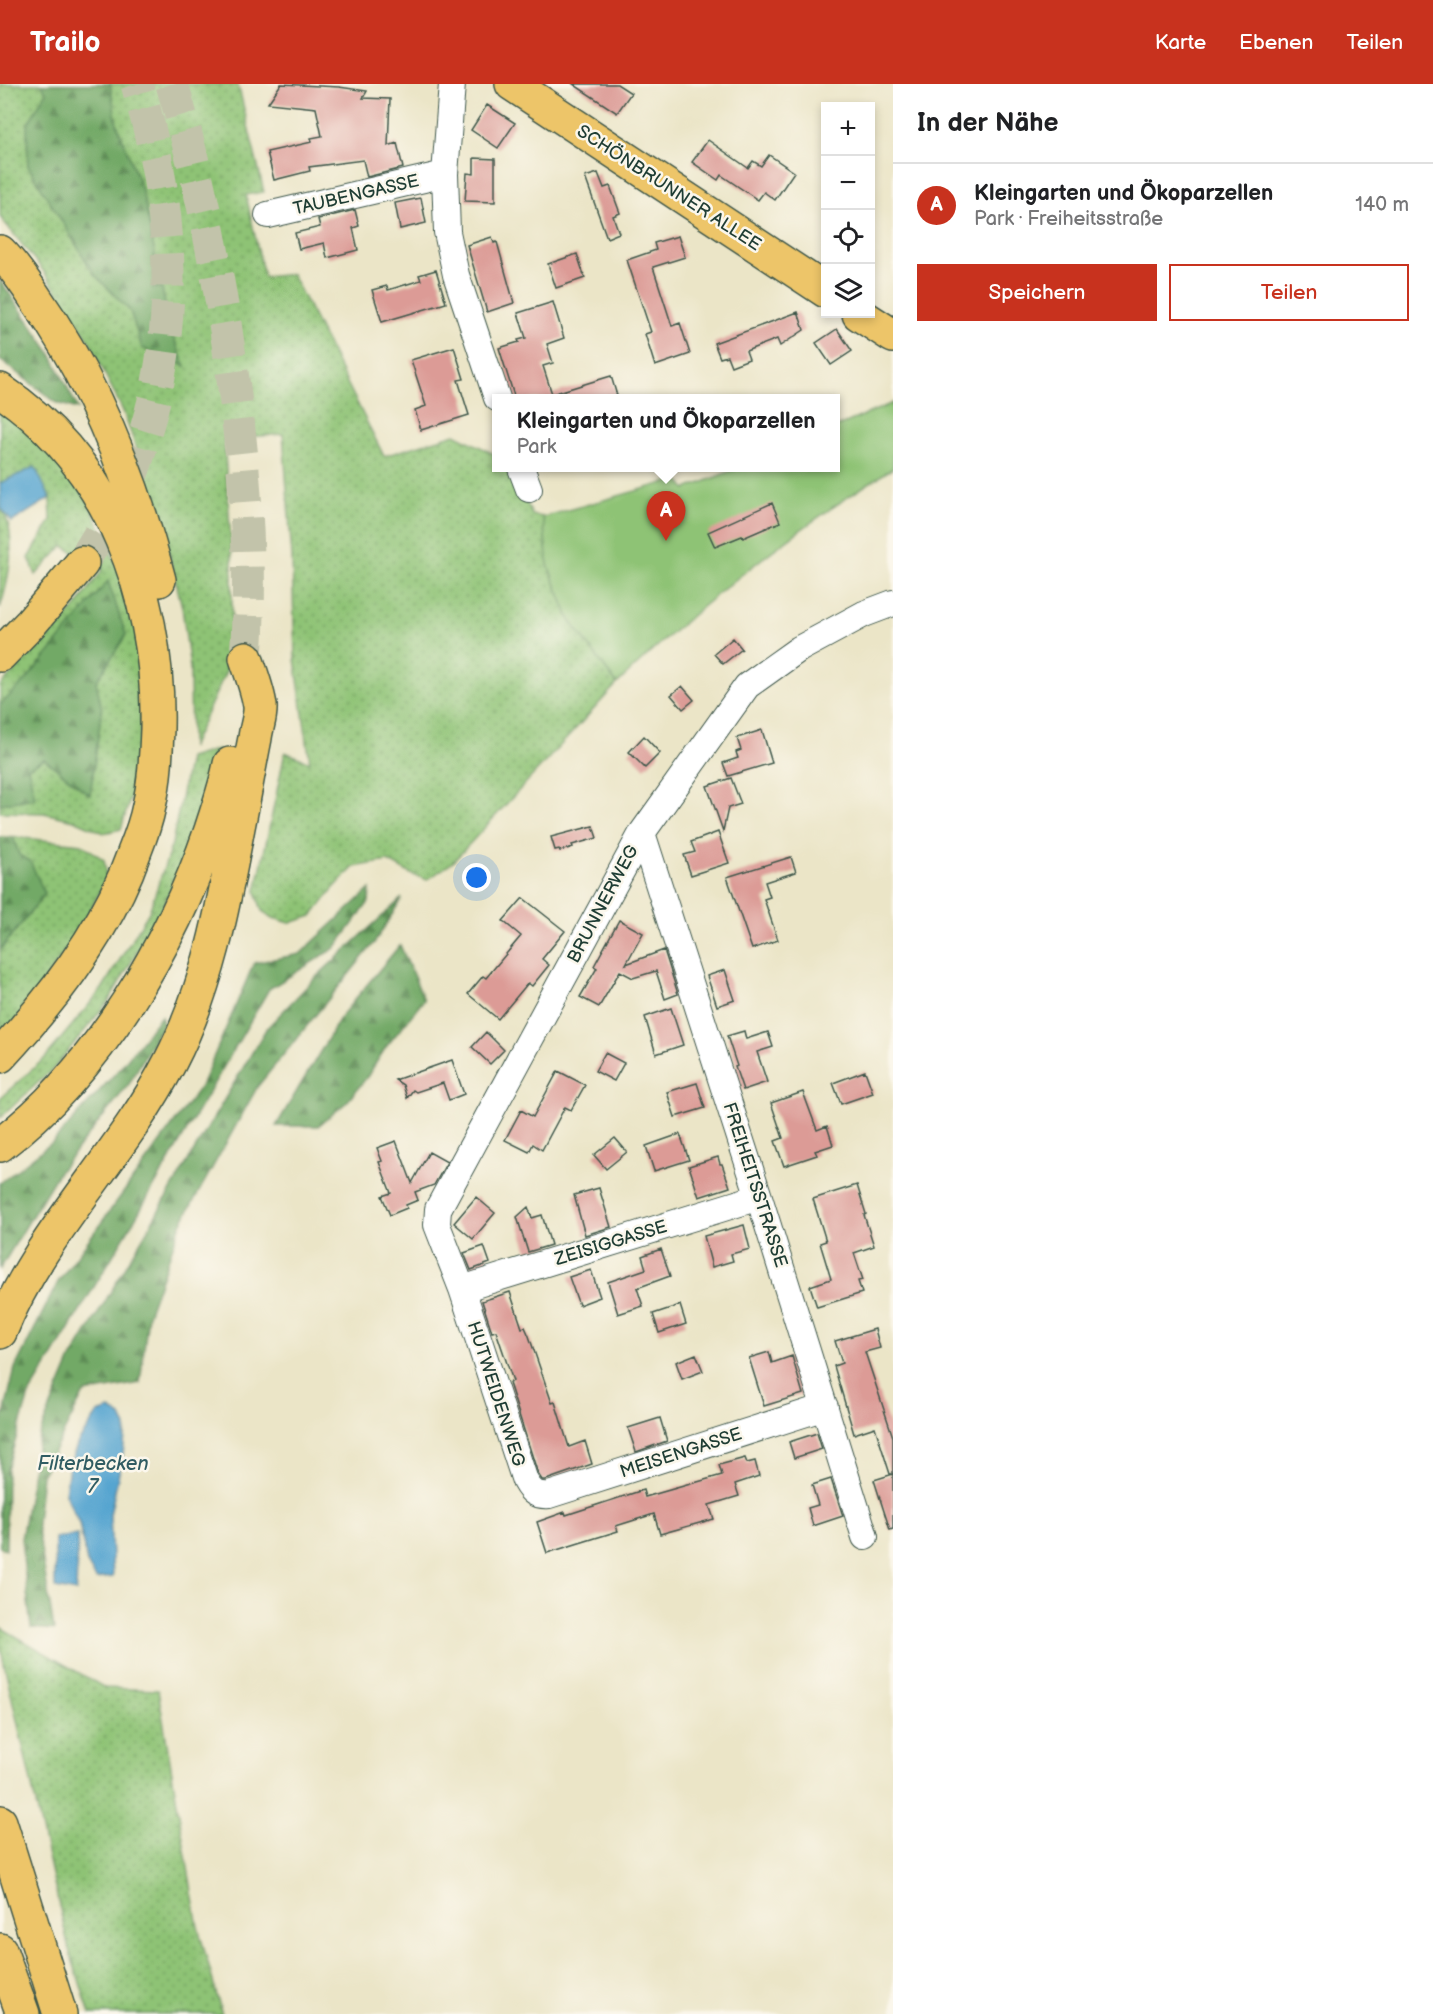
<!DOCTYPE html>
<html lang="de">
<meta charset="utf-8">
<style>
:root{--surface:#fff;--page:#f6f6f6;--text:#202124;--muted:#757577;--line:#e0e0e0;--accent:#c8321e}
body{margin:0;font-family:"Balsamiq Sans",sans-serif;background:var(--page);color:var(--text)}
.controls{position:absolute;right:18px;top:18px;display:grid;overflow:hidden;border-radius:0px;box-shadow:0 3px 9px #0003}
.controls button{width:54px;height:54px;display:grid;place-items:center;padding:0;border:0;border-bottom:2px solid var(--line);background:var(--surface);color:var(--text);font:30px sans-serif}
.you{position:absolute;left:477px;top:794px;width:21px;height:21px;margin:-15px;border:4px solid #fff;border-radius:50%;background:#1a73e8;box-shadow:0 0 0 9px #1a73e833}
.badge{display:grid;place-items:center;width:39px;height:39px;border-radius:50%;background:var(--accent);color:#fff;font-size:20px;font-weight:700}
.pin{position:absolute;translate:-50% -50px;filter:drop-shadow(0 2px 3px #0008)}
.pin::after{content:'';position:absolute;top:32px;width:21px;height:18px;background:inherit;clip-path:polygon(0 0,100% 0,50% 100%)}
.popup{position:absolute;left:492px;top:310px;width:348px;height:78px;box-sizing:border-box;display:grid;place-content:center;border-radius:0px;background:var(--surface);filter:drop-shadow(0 2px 4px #0005);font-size:20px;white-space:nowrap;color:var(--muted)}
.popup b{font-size:22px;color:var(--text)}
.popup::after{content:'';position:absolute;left:50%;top:100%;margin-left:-12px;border:12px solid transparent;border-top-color:var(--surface)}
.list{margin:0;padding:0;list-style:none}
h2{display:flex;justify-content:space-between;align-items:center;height:78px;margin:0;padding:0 24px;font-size:26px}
h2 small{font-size:20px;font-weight:400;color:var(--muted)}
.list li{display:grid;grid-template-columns:39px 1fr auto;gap:18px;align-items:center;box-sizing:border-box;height:84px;padding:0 24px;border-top:2px solid var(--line)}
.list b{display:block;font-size:22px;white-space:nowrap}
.list p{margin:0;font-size:20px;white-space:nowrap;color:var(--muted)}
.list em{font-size:20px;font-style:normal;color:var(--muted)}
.actions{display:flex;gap:12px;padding:18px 24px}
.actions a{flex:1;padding:14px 0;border:2px solid var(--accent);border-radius:0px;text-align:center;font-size:21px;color:var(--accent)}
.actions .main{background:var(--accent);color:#fff}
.icon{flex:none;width:33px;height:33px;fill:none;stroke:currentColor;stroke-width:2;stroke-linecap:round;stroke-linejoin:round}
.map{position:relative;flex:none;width:893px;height:1930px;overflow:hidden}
header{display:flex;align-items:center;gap:36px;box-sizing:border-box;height:84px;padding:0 30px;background:var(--accent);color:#fff}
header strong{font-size:28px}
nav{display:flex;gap:33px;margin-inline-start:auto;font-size:21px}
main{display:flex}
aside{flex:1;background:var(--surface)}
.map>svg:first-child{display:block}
.grass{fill:url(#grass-dots);stroke:#568054;stroke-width:1.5}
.forest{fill:url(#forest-firs);stroke:#48734d;stroke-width:1.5}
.garden{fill:#8ec375;stroke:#568054;stroke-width:1.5}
.water{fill:#57a5d0;stroke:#3b7182;stroke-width:1.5}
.building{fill:#dc9b96}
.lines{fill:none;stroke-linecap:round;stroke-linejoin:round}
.highway-tunnel{stroke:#c2c3aa;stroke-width:33;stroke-dasharray:33 16;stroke-linecap:butt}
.minor-casing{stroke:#3e564a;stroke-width:28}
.major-casing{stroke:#3e564a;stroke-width:36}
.highway-casing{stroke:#3e564a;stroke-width:36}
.minor{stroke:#fff;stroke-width:26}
.major{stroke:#edc569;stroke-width:33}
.highway{stroke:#edc569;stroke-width:33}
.labels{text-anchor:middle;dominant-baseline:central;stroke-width:5;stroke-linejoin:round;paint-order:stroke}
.street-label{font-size:18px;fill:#1f3d34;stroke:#fbf7ec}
.water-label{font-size:20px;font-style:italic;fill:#305c63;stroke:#fbf7ec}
</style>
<header>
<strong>Trailo</strong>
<nav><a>Karte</a><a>Ebenen</a><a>Teilen</a></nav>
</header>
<main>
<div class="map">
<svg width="893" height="1930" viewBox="0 0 893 1930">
<defs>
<pattern id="grass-dots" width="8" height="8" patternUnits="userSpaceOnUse" patternTransform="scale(1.5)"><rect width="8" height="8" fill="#8ec375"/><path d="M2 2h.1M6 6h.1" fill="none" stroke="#73a061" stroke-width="1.8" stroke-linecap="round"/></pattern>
<pattern id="forest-firs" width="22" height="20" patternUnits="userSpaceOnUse" patternTransform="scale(1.5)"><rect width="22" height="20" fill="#72a966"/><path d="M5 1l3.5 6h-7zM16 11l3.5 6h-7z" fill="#5d8b55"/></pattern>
</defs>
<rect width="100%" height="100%" fill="#fbf7ec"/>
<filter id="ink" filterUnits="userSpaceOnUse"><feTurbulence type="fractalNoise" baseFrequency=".0167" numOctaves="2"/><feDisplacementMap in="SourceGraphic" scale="12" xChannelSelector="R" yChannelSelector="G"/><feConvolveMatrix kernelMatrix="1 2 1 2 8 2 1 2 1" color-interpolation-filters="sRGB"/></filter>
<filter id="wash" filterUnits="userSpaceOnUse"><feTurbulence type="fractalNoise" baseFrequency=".008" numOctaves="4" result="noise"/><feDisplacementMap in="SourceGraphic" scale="24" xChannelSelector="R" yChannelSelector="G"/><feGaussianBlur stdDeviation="1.35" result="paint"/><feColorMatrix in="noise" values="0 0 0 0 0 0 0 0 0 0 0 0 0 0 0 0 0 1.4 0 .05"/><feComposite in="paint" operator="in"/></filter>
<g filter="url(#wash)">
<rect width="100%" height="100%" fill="#ebe5c7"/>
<path class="grass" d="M0,0H236L240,8L264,108L246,111L264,193L292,190L384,372L455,350L496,371V384H512L532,431L543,433L548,481L570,536L617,600L453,778L427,796L411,790L388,777L354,783L334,804L312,832L290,839L273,834L262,827L256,807L285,668L310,678L295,575L292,474L283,350L224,355L232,474V574L191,664L190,584L182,523L158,425L123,327L86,251L42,185L0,133Z
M0,324L18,336L54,374L88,417L121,490L137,547L141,605L139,685L121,745L104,749L74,736L44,729L0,728V602L76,523L103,485L63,462L36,491L29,474L51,436L50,414L35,383L0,399Z
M0,423C19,447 9,497 0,524Z
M218,665L201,735L161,827L108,918L54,984L0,1034V1014L45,974L102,905L149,828L172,760L189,674Z
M13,753L82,760L104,776L107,794L78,849L18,934L0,953V866L45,810L19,771Z
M0,1543L105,1604L158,1606L198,1843L222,1930H90L69,1865L0,1562Z"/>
<path class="forest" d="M42,0H110L117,40L142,106L170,244L185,282L142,264L130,227L94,190L28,82L27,41L46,9Z
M0,196L50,268L78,325L57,319L0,276Z
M108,497L126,551L96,598L102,625L90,711L44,675L28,684L35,714L0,720V621L27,595Z
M0,753H13L19,771L30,777L45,810L0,866Z
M370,805L369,818L335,864L269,905L138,1130L29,1311L7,1385L6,1465L0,1463V1346L15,1284L58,1198L201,1002L254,879L300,870Z
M402,814L375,858L258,1002L181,1140L148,1231L140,1299L84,1309L42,1391L37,1439L54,1546L31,1544L21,1455L39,1351L71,1275L266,945L315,894Z
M400,861L424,916L386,963L367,993L347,1018L318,1042H276L342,931Z
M161,932L163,940L129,1000L58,1089L0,1185V1099L54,1057L121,983Z"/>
<path class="garden" d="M893,319V384C793,446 701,519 617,600L570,536L548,481L543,433L678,395L686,405L738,384H836V343Z"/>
<path class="water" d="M35,383L50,414L12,438L0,423V399Z
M110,1325L121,1332L126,1343L123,1370L110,1431L113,1493L96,1495L87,1479L79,1439L65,1410L69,1383L78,1358L98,1329Z
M78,1451L76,1508L55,1504V1454Z"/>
<g id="blocks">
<path class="building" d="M281,0L339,3L367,7L363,14L390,15L388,62L397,59L403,84L367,93L363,76L309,83L310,87L274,96L267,68L312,58L311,54L322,52L316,24L268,19Z
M573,0H617L631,9L617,29Z
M487,21L515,39L498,64L471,46Z
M708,56L748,84L753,77L761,82L769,71L794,88L775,116L764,108L758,116L721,91L718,96L692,78Z
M474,74L495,75V118L465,117L467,89L474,90Z
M598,89L604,104L610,102L620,129L613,132L619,149L607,154L585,93Z
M421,114L426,139L400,145L395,119Z
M355,126L359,142L353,144L358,166L327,174L324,159L299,165L295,149L320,143L318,135Z
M678,152L685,173L653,183L672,242L680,239L690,270L655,282L645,250L651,248L627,176L656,166L654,159Z
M492,153L494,159L497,158L514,219L487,228L467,161Z
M577,170L585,194L556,204L548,180Z
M436,186L446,219L382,238L372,206L387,202L388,206L421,196L419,191Z
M553,218L564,254L547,260L553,279L543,282L552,310L611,292L618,315H515L499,264L519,258L518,256L526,254L518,229Z
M798,228L804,246L780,262L777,255L746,267L749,275L731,282L727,272L720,274L714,259Z
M837,245L852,267L831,281L816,259Z
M454,263L464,295L458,296L469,331L421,346L415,326L426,322L411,276Z
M772,419L780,438L743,454L742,452L715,463L708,448Z
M733,554L742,565L723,580L714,570Z
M682,602L694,616L683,625L671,611Z
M762,646L772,679L728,692L723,679L738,674L736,668L741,666L737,654Z
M644,652L660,669L645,684L629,668Z
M731,694L741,720L728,724L723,747L707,702Z
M593,742L597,754L572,761L573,763L560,767L559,765L555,766L551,753Z
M718,748L729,779L691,791L684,771L695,768L691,758Z
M791,773L796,788L765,798L770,813L764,815L778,856L752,865L727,793Z
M523,814L565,847L542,875L549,881L532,902L528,899L498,935L468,910L483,892L486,894L521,852L503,837Z
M619,836L643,849L626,880L664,866L678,910L665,915L656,887L633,894L620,887L599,923L580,913L597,884L594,882Z
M725,886L735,916L717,922L707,892Z
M671,924L683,961L656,970L645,933Z
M744,947L746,955L768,948L773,963L757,968L767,998L743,1006L735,983L737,982L727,952Z
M486,948L504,966L490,980L472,963Z
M605,969L624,979L614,997L595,987Z
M452,976L464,1010L449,1016L443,999L416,1008L413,1006L407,1014L403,1001L395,996Z
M558,987L585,1001L571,1026L565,1023L542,1066L533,1060L529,1068L505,1056L521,1026L533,1033Z
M865,987L873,1009L841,1020L833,999Z
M697,999L705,1024L675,1033L667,1008Z
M803,1008L817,1046L827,1042L833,1061L815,1067L817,1071L784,1082L775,1057L783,1054L771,1019Z
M680,1050L689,1076L654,1087L646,1062Z
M615,1054L627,1068L606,1085L594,1071Z
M396,1057L412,1099L429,1068L447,1078L434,1101L415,1108L418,1116L406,1121L407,1124L390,1131L382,1112L391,1109L379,1078L382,1077L377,1064Z
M718,1073L720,1080H722L730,1103L699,1113L689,1082Z
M857,1101L866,1130L864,1131L874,1162L854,1169L863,1196L858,1197L862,1209L817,1223L810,1202L831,1195L820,1159L826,1157L813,1115Z
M599,1104L611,1143L585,1151L574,1111Z
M476,1113L495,1129L473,1155L454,1139Z
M528,1123L532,1134L542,1131L551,1161L528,1168L517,1133Z
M744,1141L750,1165L731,1170L733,1177L712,1183L704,1152Z
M484,1162L490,1179L471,1186L464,1169Z
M661,1165L670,1192L637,1204L643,1222L618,1230L608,1198L646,1185L642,1172Z
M591,1186L600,1213L579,1221L569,1193Z
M510,1208L522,1244L525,1243L529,1252L552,1319L555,1318L569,1363L585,1357L592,1380L546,1396H542L538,1390L509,1299L513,1297L496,1247L492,1248L482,1217Z
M680,1221L686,1240L659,1249L653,1230Z
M875,1245L880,1264L865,1268L893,1353V1390H890L875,1343L854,1350L834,1282L842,1279L835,1257Z
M769,1268L772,1279L792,1272L803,1310L764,1322L749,1274Z
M696,1270L703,1287L682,1295L676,1278Z
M660,1334L667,1357L636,1368L628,1344Z
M817,1349L822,1365L794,1374L789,1358Z
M745,1374L747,1379L755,1377L759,1392L735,1400L739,1412L709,1421L714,1435L660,1450L654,1430L616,1442L618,1447L547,1469L537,1438L565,1428L566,1431L643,1406L645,1413L722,1391L719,1381Z
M893,1390V1445L890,1446L874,1396Z
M831,1395L843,1432L813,1442L808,1424L818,1421L812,1401Z"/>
</g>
</g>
<g filter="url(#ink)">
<use href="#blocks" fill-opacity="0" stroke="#3e564a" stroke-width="1.5"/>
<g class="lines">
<path class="highway-tunnel" d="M172,0C202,102 222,206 235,311C246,399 252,486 246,574
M82,479C100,450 117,422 131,392C137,378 141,363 145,349C181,234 172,114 137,0"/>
<g class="minor-casing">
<path id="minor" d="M452,0L445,90L447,148L456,191L497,314
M268,131L445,90
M521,384L529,405
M642,749L759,1113L865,1453
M462,1205L759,1113
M825,1323L549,1411C536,1412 531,1408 525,1397L462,1205L437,1141L438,1125L642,749L747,602L799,565L864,530L893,519"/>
</g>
<g class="major-casing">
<path id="major" d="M512,0L826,207
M859,230L893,252"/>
</g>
<g class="highway-casing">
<path id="highway" d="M0,168C14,182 25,198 36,215C95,299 133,397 159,496
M0,306C112,380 160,516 157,645C156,670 155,697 149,722C146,738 140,754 134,769C108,843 53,915 0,972
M0,571L31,539L82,479
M0,1061C98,987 172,860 211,746C218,724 226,702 230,680
M0,1248C40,1148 121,1073 170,978C208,905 223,824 238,743C244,714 249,684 255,654C256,644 261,632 260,622C258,607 251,589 246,574
M0,1738L60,1930
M0,1866L23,1930"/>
</g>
<use href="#minor" class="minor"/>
<use href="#major" class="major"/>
<use href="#highway" class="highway"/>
</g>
</g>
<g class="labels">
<g class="street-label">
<text transform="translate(669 104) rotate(33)">SCHÖNBRUNNER ALLEE</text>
<text transform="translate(356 111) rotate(-13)">TAUBENGASSE</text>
<text transform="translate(603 820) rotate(-62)">BRUNNERWEG</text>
<text transform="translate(755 1101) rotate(72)">FREIHEITSSTRASSE</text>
<text transform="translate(611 1159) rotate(-17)">ZEISIGGASSE</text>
<text transform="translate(496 1310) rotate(72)">HUTWEIDENWEG</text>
<text transform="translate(681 1369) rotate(-18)">MEISENGASSE</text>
</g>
<g class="water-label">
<text x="93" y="1380">Filterbecken<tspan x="93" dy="23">7</tspan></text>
</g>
</g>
</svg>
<div class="controls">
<button>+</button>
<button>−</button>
<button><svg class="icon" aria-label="locate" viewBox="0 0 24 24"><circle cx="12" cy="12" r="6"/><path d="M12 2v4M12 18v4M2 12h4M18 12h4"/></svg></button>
<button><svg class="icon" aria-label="layers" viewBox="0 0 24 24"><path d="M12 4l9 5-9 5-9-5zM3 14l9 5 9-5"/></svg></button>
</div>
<div class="you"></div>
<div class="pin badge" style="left:666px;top:457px">A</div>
<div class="popup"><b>Kleingarten und Ökoparzellen</b>Park</div>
</div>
<aside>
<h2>In der Nähe<small></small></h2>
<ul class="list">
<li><span class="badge">A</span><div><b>Kleingarten und Ökoparzellen</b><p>Park · Freiheitsstraße</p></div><em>140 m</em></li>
</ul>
<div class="actions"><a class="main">Speichern</a><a>Teilen</a></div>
</aside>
</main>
